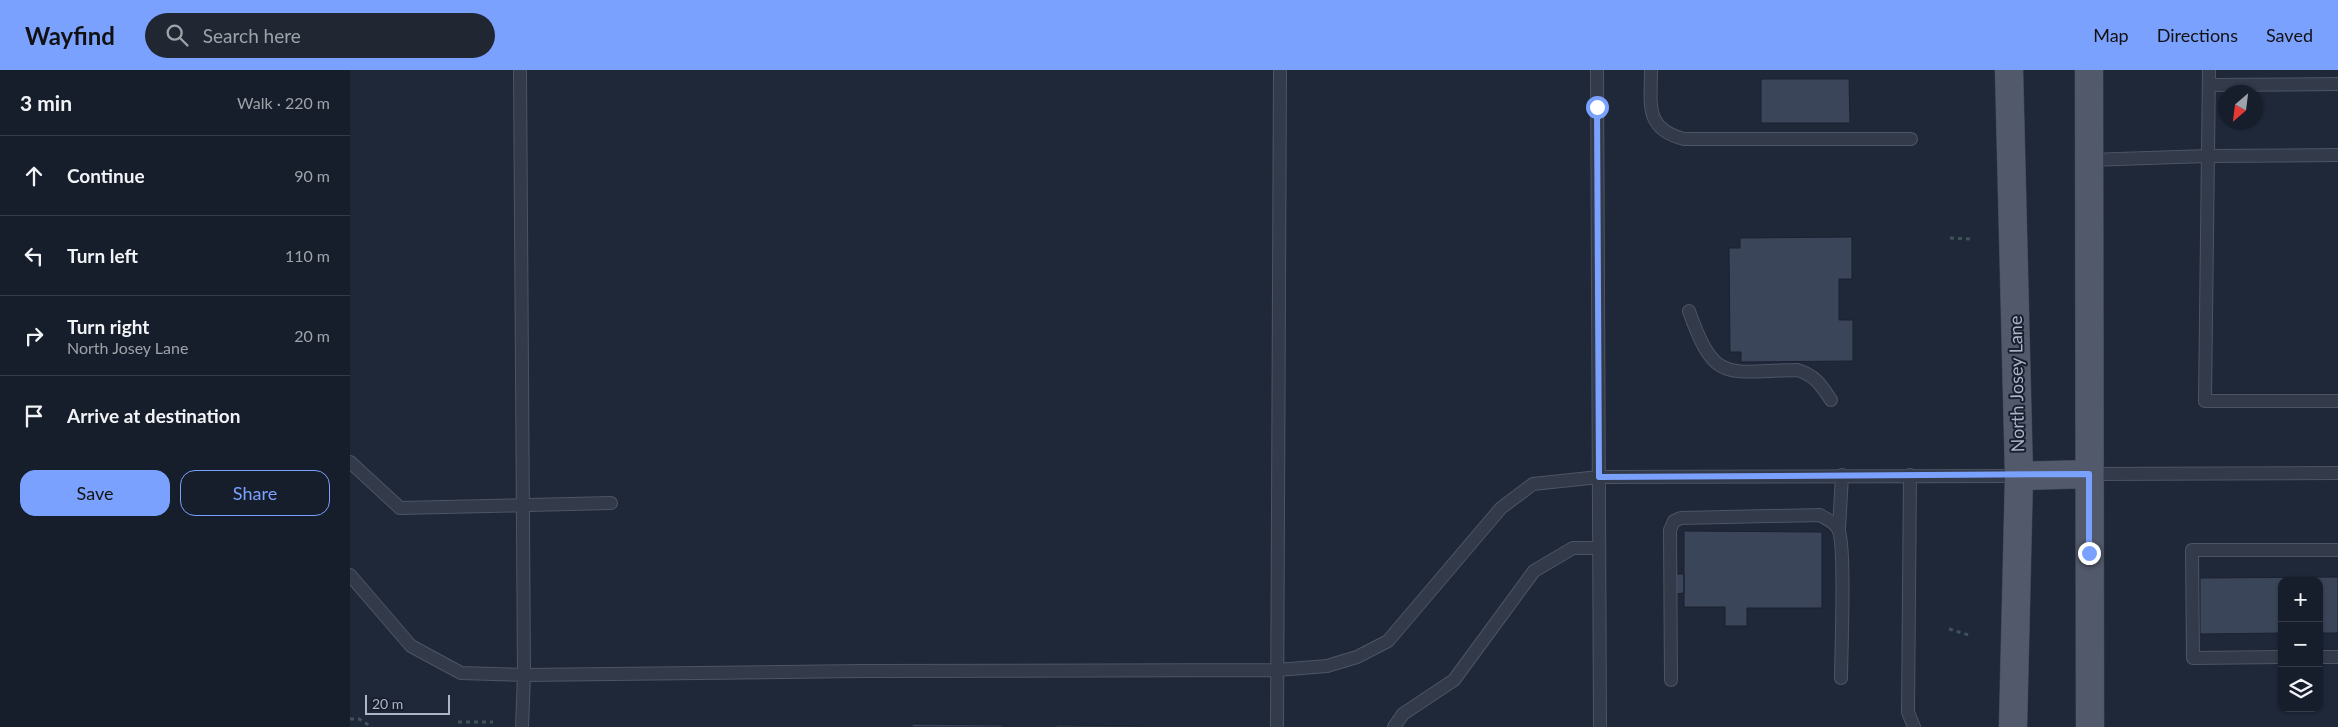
<!DOCTYPE html>
<meta charset="utf-8">
<style>
:root{--surface:#171e2b;--page:#202733;--text:#f1f3f6;--muted:#9ea2a9;--line:#363c47;--accent:#7ba1fe}
body{margin:0;font-family:Lato,sans-serif;background:var(--page);color:var(--text)}
.controls{position:absolute;right:15px;bottom:15px;display:grid;overflow:hidden;border-radius:10px;box-shadow:0 1px 4px #0004}
.controls button{width:45px;height:45px;display:grid;place-items:center;padding:0;border:0;border-bottom:1px solid var(--line);background:var(--surface);color:var(--text);font:25px sans-serif}
.compass{position:absolute;left:1868px;top:15px;width:45px;height:45px;border-radius:50%;background:var(--surface);box-shadow:0 1px 4px #0004;rotate:208deg}
.scale{position:absolute;left:15px;bottom:12px;width:85px;box-sizing:border-box;padding-left:5px;border:2px solid #adb5c6;border-top:0;font-size:14px;line-height:18px;white-space:nowrap;color:#adb5c6;-webkit-text-stroke:4px #191f2e;paint-order:stroke}
.stop{position:absolute;width:15px;height:15px;margin:-11px;border:4px solid #7ba1fe;border-radius:50%;background:#fff}
.stop.end{background:#7ba1fe;border-color:#fff;box-shadow:0 1px 5px #0008}
.list{margin:0;padding:0;list-style:none}
h2{display:flex;justify-content:space-between;align-items:center;height:65px;margin:0;padding:0 20px;font-size:21px}
h2 small{font-size:16px;font-weight:400;color:var(--muted)}
.list li{display:grid;grid-template-columns:32px 1fr auto;gap:15px;align-items:center;box-sizing:border-box;height:80px;padding:0 20px;border-top:1px solid var(--line)}
.list b{display:block;font-size:19px;white-space:nowrap}
.list p{margin:0;font-size:16px;white-space:nowrap;color:var(--muted)}
.list em{font-size:16px;font-style:normal;color:var(--muted)}
.actions{display:flex;gap:10px;padding:15px 20px}
.actions a{flex:1;padding:11px 0;border:1px solid var(--accent);border-radius:15px;text-align:center;font-size:18px;color:var(--accent)}
.actions .main{background:var(--accent);color:#111}
.icon{flex:none;width:28px;height:28px;fill:none;stroke:currentColor;stroke-width:2;stroke-linecap:round;stroke-linejoin:round}
.map{position:relative;flex:none;width:1988px;height:657px;overflow:hidden}
header{display:flex;align-items:center;gap:30px;box-sizing:border-box;height:70px;padding:0 25px;background:var(--accent);color:#111}
header strong{font-size:24px}
nav{display:flex;gap:28px;margin-inline-start:auto;font-size:18px}
.search{width:350px;height:45px;background:var(--page);display:flex;align-items:center;gap:12px;box-sizing:border-box;padding:0 18px;border-radius:28px;color:var(--muted);font-size:19px}
main{display:flex}
aside{flex:1;background:var(--surface)}
.map>svg:first-child{display:block}
.building{fill:#3b4559;stroke:#1b2130}
.lines{fill:none;stroke-linecap:round;stroke-linejoin:round}
.service-casing{stroke:#4d5564;stroke-width:14}
.primary-casing{stroke:#3c4353;stroke-width:29}
.path{stroke:#3f5258;stroke-width:3;stroke-dasharray:4 4;stroke-linecap:butt}
.service{stroke:#333a4a;stroke-width:12}
.primary{stroke:#51596a;stroke-width:28}
.route{stroke:#7ba1fe;stroke-width:6}
.labels{text-anchor:middle;dominant-baseline:central;stroke-width:4;stroke-linejoin:round;paint-order:stroke}
.street-label{font-size:18px;fill:#adb5c6;stroke:#191f2e}
</style>
<header>
<strong>Wayfind</strong>
<div class="search"><svg class="icon" aria-label="search" viewBox="0 0 24 24"><circle cx="10" cy="10" r="6"/><path d="M15 15l6 6"/></svg>Search here</div>
<nav><a>Map</a><a>Directions</a><a>Saved</a></nav>
</header>
<main>
<aside>
<h2>3 min<small>Walk · 220 m</small></h2>
<ul class="list">
<li><svg class="icon" aria-label="ahead" viewBox="0 0 24 24"><path d="M12 20V5M6 11l6-6 6 6"/></svg><div><b>Continue</b></div><em>90 m</em></li>
<li><svg class="icon" aria-label="left" viewBox="0 0 24 24"><path d="M17 20v-9H6M10 6l-5 5 5 5"/></svg><div><b>Turn left</b></div><em>110 m</em></li>
<li><svg class="icon" aria-label="right" viewBox="0 0 24 24"><path d="M7 20v-9h11M14 6l5 5-5 5"/></svg><div><b>Turn right</b><p>North Josey Lane</p></div><em>20 m</em></li>
<li><svg class="icon" aria-label="arrive" viewBox="0 0 24 24"><path d="M6 21V4h12l-3 4 3 4H6"/></svg><div><b>Arrive at destination</b></div></li>
</ul>
<div class="actions"><a class="main">Save</a><a>Share</a></div>
</aside>
<div class="map">
<svg width="1988" height="657" viewBox="0 0 1988 657">
<rect width="100%" height="100%" fill="#1f2839"/>
<path class="building" d="M1411,9H1499L1500,53H1411Z
M1502,167V209H1489V250H1503V291L1391,292V282H1380L1379,178H1390V168Z
M1334,461L1472,462V538H1397V556H1375V537H1334Z
M1315,504H1334V523L1314,525Z
M1988,507V563H1969V511H1932V563L1850,564V508Z
M562,654L653,655V657H562Z
M706,655L795,656V657H706Z"/>
<g class="lines">
<g class="service-casing">
<path id="service" d="M170,0L174,605L172,657
M1247,0L1250,657
M1301,0C1301,34 1294,59 1334,69H1561
M1859,0L1855,331H1988
M1859,15L1988,14
M1739,90L1857,86L1988,85
M1339,241C1365,315 1377,301 1447,300C1465,305 1471,315 1481,330
M0,392L50,438L261,433
M1739,404L1988,403
M1560,405L1558,642L1564,657
M1489,459L1492,405
M0,505L61,576L111,603L174,605L513,601L927,600L977,596L1007,587L1038,571L1151,438L1183,414L1249,407L1669,406
M1932,587L1843,588L1842,480H1988
M1969,587H1988
M1321,610L1320,460L1324,451L1331,448L1470,445C1476,449 1485,452 1488,459C1496,472 1491,584 1491,608
M927,657L930,0
M1044,657L1053,644L1104,610L1184,501L1223,478H1249"/>
</g>
<g class="primary-casing">
<path id="primary" d="M1659,0L1669,406L1663,657
M1739,0L1740,657
M1669,406L1739,404"/>
</g>
<path class="path" d="M1600,168L1621,169
M1599,559L1622,566
M0,649H9L22,657
M108,652H143"/>
<use href="#service" class="service"/>
<use href="#primary" class="primary"/>
</g>
<g class="lines">
<path class="route" d="M1247,37L1249,407L1739,404V483"/>
</g>
<g class="labels">
<g class="street-label">
<text transform="translate(1666 314) rotate(-91)">North Josey Lane</text>
</g>
</g>
</svg>
<div class="controls">
<button>+</button>
<button>−</button>
<button><svg class="icon" aria-label="layers" viewBox="0 0 24 24"><path d="M12 4l9 5-9 5-9-5zM3 14l9 5 9-5"/></svg></button>
</div>
<svg class="compass" viewBox="-18 -18 36 36"><path d="M0-13l5 13h-10z" fill="#e53935"/><path d="M0 13l5-13h-10z" fill="#9ea2a9"/></svg>
<div class="scale">20 m</div>
<div class="stop" style="left:1247px;top:37px"></div>
<div class="stop end" style="left:1739px;top:483px"></div>
</div>
</main>
